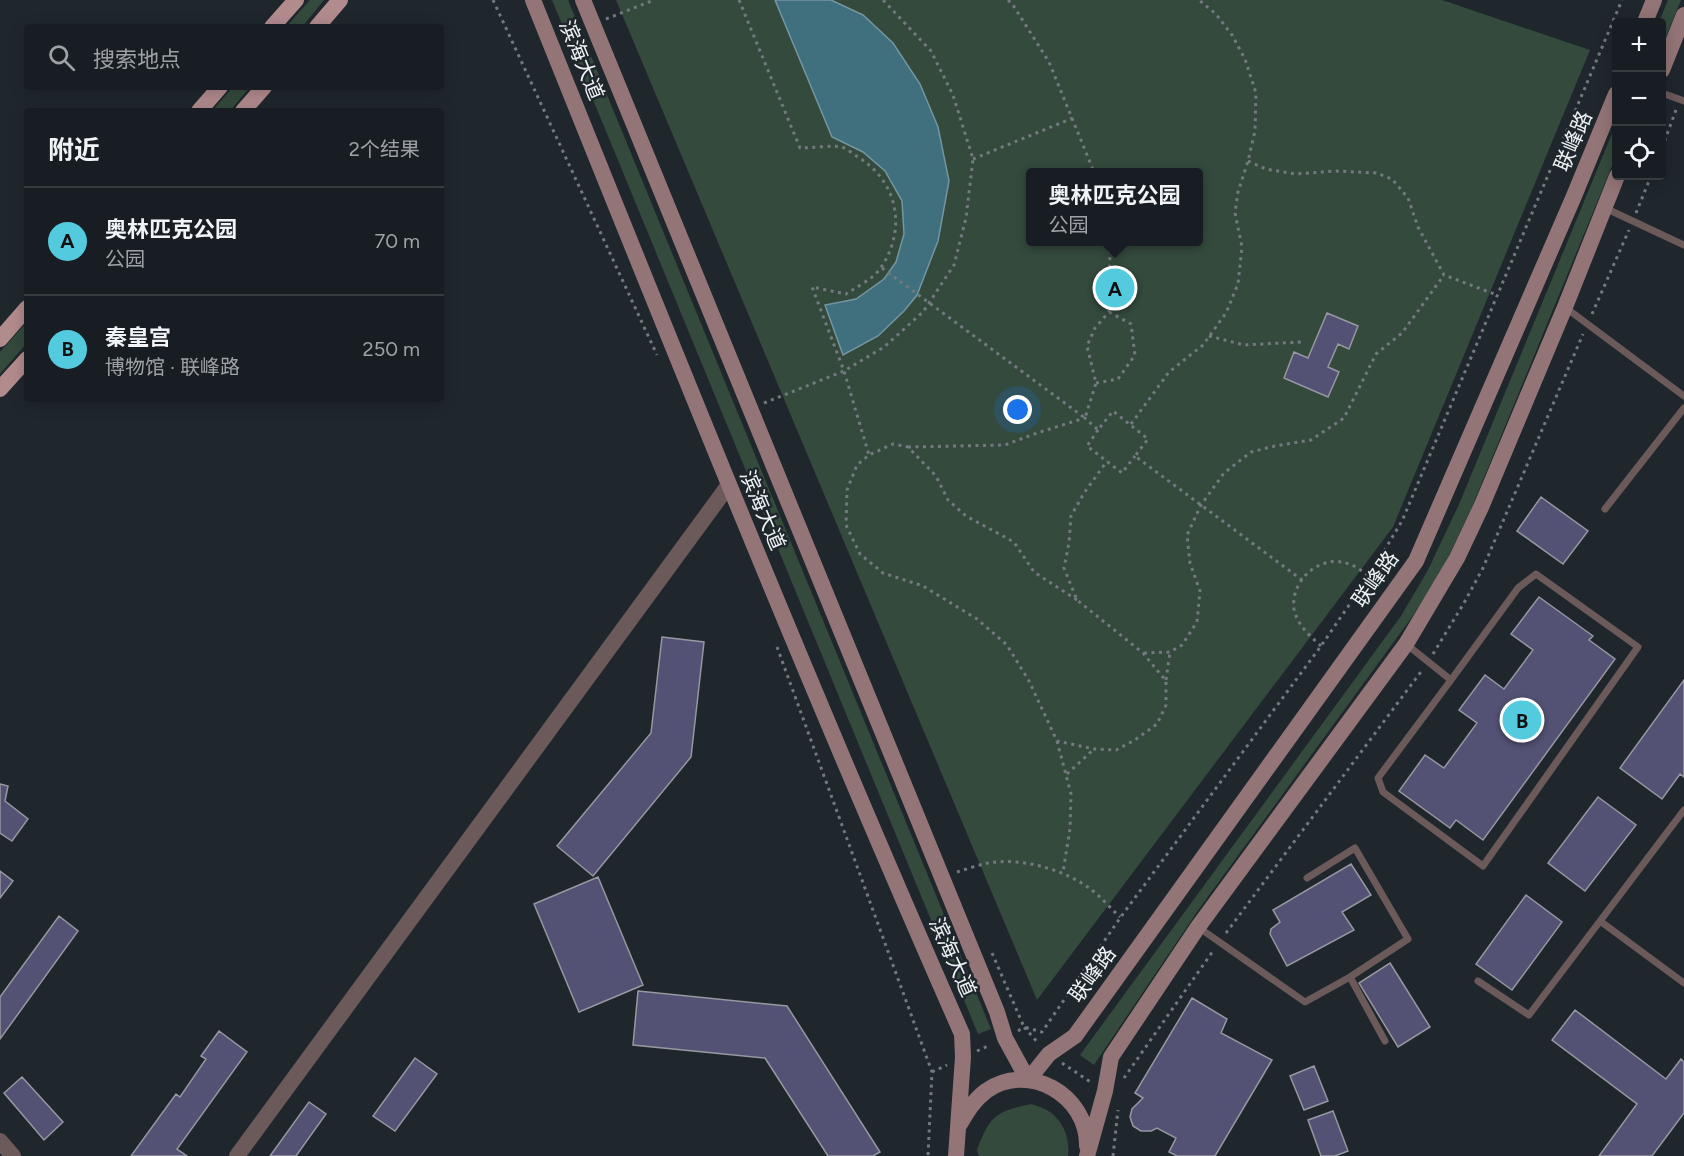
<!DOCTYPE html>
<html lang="zh">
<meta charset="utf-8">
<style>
:root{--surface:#171d22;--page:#20262a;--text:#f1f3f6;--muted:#9ea2a5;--line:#363b40;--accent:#54cade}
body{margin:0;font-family:Figtree,"Noto Sans SC",sans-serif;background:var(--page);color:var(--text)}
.controls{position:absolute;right:18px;top:18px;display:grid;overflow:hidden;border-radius:6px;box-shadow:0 3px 15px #0003}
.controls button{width:54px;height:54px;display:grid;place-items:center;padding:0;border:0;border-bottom:2px solid var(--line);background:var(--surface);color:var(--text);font:30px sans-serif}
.you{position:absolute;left:1018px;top:410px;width:21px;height:21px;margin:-15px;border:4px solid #fff;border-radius:50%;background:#1a73e8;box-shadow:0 0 0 9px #1a73e833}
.badge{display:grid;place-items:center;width:39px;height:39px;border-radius:50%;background:var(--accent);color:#111;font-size:20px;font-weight:700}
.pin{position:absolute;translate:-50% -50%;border:3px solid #fff;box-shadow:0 2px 6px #0006}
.popup{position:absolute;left:1026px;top:168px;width:177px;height:78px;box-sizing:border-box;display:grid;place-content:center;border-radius:6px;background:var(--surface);filter:drop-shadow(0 2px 4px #0005);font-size:20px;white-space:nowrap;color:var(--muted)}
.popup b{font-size:22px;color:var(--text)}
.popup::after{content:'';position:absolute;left:50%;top:100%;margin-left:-12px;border:12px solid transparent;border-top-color:var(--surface)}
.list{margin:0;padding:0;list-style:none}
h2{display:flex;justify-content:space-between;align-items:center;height:78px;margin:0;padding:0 24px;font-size:26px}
h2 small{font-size:20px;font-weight:400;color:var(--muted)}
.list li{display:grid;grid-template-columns:39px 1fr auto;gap:18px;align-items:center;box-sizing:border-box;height:108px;padding:0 24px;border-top:2px solid var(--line)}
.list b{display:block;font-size:22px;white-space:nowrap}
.list p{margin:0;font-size:20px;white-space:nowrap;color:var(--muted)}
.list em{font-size:20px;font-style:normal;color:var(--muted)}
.icon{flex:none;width:33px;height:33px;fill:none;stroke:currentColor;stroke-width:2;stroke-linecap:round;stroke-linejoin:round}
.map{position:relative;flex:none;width:1684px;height:1156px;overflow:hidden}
.search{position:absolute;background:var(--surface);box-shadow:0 3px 15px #0003;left:24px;top:24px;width:420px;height:66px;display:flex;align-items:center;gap:15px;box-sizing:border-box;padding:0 21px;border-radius:6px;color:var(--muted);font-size:22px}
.panel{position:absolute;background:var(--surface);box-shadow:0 3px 15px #0003;left:24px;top:108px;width:420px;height:294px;border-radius:6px}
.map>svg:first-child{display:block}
.green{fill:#344a3d;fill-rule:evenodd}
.water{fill:#406f7e;stroke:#7496a2;stroke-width:1.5}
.building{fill:#535274;stroke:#9797a1;stroke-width:1.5}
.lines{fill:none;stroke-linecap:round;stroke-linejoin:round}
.path{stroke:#737a7f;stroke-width:3;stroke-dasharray:3 4.5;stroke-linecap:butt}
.service{stroke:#6c595a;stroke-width:7}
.tertiary{stroke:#6c595a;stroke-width:16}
.secondary{stroke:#937577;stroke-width:16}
.primary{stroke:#b28b8d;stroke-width:16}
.labels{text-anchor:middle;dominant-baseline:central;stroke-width:5;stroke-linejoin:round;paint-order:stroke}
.street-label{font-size:21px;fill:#edf2f6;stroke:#1f272d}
</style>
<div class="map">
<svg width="1684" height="1156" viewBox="0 0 1684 1156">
<rect width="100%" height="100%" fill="#1f272d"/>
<path class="green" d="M310,0H324L302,27H286Z
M552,0H568L991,1029L978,1034Z
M616,0H1442L1590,50L1393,527L1037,1000ZM1031,172H1199V242H1031Z
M1668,0H1681L1662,47V22H1659Z
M233,87H250L230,111H212Z
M1616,124V156L1472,507L1441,572L1412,617L1199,909L1094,1065L1080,1055L1401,616L1428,570L1460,502Z
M27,322V343L0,374V352Z
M1031,1104C1037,1106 1044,1108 1050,1112C1064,1122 1070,1139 1068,1156H979L977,1150C990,1116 995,1112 1031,1104Z"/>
<path class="water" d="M775,0H831L863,15L893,43L920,84L938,127L949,181L938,241L917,295L904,311L878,336L843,355L825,305L856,299L884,279L896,262L904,234L902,201L885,171L863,152L832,137Z"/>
<path class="building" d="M1327,313L1358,326L1349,349L1338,344L1328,367L1339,372L1328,397L1284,378L1294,352L1308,358Z
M1541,497L1588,531L1563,564L1517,531Z
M1539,597L1593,636L1589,640L1615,659L1483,840L1456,820L1450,828L1399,791L1425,755L1444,768L1477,723L1459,710L1485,675L1504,689L1533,650L1511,634Z
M662,637L704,642L691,757L593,876L557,846L651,733Z
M1684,680V777L1680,774L1662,799L1620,768Z
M0,784L8,786L5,801L28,819L12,841L0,833Z
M1598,797L1636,825L1585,891L1548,863Z
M1351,864L1371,895L1342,912L1354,930L1287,966L1270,934L1271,929L1280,922L1273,910Z
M0,871L13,881L0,898Z
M598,877L643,985L579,1012L534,904Z
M1526,895L1562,922L1512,990L1476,964Z
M59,916L78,931L0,1039V997Z
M1390,963L1430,1027L1398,1047L1359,983Z
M638,991L787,1006L880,1152L873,1156H828L765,1058L633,1045Z
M1192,998L1227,1019L1221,1033L1272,1060L1215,1156H1177L1169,1152L1176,1138L1157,1128L1151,1131H1141L1133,1126L1130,1117L1132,1109L1143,1098L1135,1093Z
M1575,1010L1666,1079L1681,1059L1684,1062V1113L1652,1156H1599L1637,1104L1552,1040Z
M219,1031L247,1052L177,1149L187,1156H131L176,1094L180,1097L206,1059L201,1056Z
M415,1058L437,1074L395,1131L373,1116Z
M1314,1066L1328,1101L1304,1110L1290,1076Z
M22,1077L63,1122L44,1140L4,1093Z
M309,1102L326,1114L296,1156H270Z
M1333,1111L1348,1151L1335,1156H1321L1308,1120Z"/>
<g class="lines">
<path class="path" d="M493,0L657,355
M739,0L800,148C810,148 834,145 842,147C847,149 853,154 858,157C897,181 907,227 882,266C874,279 858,286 846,294L812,287L844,371L869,455
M1008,0L1013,5L1049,62L1094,172
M606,19L654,0
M1662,148L1676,110
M973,159L1073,118
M1248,161L1266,169L1295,174L1336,171L1376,173L1392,179L1408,198L1418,227L1444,275L1497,295
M1636,213L1651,176
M882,268L1085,418L1096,383L1087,346L1095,328L1109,312L1110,250L1109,242
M1592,314L1629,230
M1209,336L1244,345L1301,342
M1096,383L1118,379L1135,355L1131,324L1109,312
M764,403L844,371L884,347L923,312L954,265L966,218L973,159L953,95L931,51L883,0
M1131,424L1169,372L1203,345L1226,313L1238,284L1242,247L1235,213L1238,192L1248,161L1255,131L1256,93L1245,59L1232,35L1216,14L1199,0
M1098,430L1087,446L1122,473L1135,456
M908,447L1005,445L1037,433L1085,418L1098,430L1113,411L1148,439L1135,456L1302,580
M1077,600L1034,572L1014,542L966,516L948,500L936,476L908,447L893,444L869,455L857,465L847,490L846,525L860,554L883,573L923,586L977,619L1007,645L1029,681L1057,741L1094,749L1116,750L1135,740L1157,724L1166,705V681L1143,653L1077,600L1064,568L1069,543L1071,516L1084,493L1107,461
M1321,646C1310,636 1297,625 1294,609C1290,580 1321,553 1349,564C1356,566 1363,572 1369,576
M777,647L932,1072L928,1156
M1144,653L1170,652L1182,645L1197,622L1200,591L1190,563L1187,535L1201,505L1224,473L1251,452L1275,446L1311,440L1344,418L1376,354L1402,333L1444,275
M1433,654L1464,603L1483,568L1583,334
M1166,680L1170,652
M1057,741L1071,794L1070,829L1063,872
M1067,774L1094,749
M957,872C967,869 978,865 988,863C1021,857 1067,870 1093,891C1103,899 1111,909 1120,917
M1226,933L1423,669
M992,953L1024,1027L1042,1032L1120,918L1321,646L1369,576L1402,521L1622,0
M1018,1031L1024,1027L1039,1044
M977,1051L990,1045
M1062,1063L1092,1083
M932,1072L947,1065
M1124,1078L1213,951
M1113,1156L1118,1110"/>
<path class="service" d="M1662,93L1684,101
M1605,208L1684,245
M1566,308L1684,396
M1605,509L1684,408
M1406,644L1451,680L1518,588L1536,574L1638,647L1483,866L1383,792L1378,778L1451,680
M1307,878L1355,848L1408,939L1350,977
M1600,921L1684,983
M1198,927L1305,1002L1350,977L1385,1041
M1478,981L1529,1015L1684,810"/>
<path class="tertiary" d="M0,1141L13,1156
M237,1156L728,486"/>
<path class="secondary" d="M533,0C672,346 811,692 962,1034L963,1057L956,1156
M583,0L997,1012L1005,1038L1028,1080L1049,1054L1075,1036L1416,561L1574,196L1616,94
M1645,22L1654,0
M1662,70L1684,15
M960,1124C967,1112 974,1100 986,1091C1028,1061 1088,1095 1087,1146
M1087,1156L1105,1091L1111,1057L1198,927L1406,644L1457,558L1482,505L1565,307L1617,176"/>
<path class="primary" d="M272,27L296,0
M317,27L340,0
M199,111L220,87
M243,111L264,87
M0,339L27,308
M0,389L27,359"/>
</g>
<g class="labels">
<g class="street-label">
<text transform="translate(582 60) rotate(68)">滨海大道</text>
<text transform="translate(1573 141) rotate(-67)">联峰路</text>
<text transform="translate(763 510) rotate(67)">滨海大道</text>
<text transform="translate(1375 579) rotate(-55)">联峰路</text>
<text transform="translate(953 957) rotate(66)">滨海大道</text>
<text transform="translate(1092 974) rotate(-54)">联峰路</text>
</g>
</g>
</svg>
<div class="controls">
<button>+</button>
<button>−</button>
<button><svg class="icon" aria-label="locate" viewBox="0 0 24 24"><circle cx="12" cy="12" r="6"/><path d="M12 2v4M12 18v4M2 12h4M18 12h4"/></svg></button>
</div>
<div class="you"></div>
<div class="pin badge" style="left:1115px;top:288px">A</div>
<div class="popup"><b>奥林匹克公园</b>公园</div>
<div class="pin badge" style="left:1522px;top:720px">B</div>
<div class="search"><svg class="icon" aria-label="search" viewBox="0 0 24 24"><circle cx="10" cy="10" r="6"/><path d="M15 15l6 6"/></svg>搜索地点</div>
<section class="panel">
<h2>附近<small>2个结果</small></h2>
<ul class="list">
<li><span class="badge">A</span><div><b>奥林匹克公园</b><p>公园</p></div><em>70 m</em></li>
<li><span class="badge">B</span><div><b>秦皇宫</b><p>博物馆 · 联峰路</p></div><em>250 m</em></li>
</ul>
</section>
</div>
